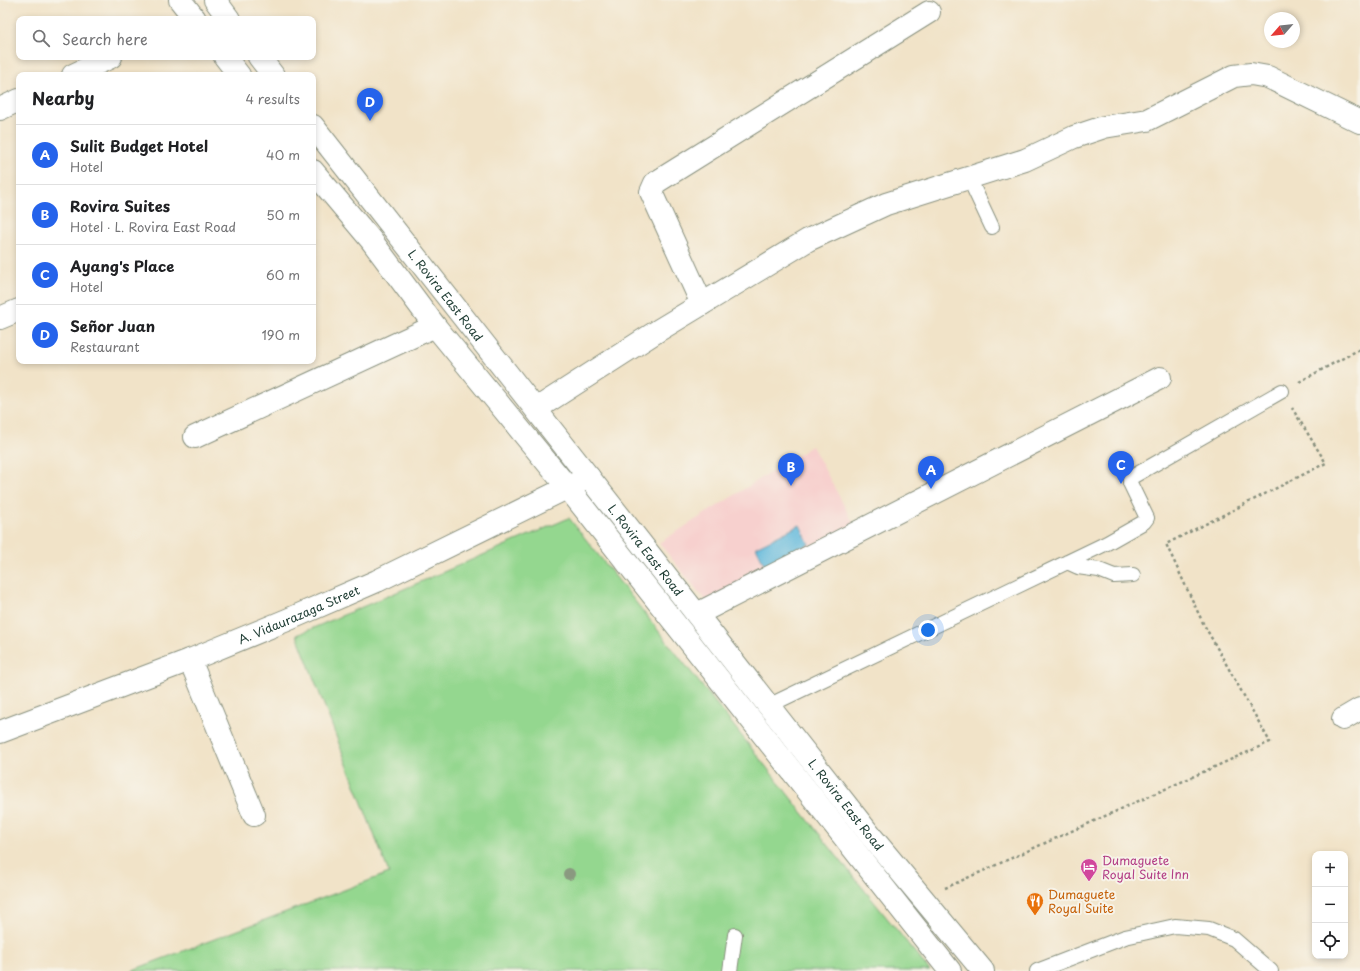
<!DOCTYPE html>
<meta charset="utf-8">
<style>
:root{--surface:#fff;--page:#f2f2f2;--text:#202124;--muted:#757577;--line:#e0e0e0;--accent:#2563eb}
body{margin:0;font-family:"Playpen Sans",sans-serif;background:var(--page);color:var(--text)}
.controls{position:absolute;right:12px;bottom:12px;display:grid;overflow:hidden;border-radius:8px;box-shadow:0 2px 6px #0003}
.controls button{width:36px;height:36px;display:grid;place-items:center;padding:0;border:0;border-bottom:1px solid var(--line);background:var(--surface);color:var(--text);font:20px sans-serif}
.compass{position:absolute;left:1264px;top:12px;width:36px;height:36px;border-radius:50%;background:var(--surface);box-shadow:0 2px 6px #0003;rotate:242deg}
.you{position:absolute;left:928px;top:630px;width:14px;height:14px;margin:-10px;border:3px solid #fff;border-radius:50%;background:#1a73e8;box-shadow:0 0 0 6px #1a73e833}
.badge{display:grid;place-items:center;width:26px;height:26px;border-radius:50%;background:var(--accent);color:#fff;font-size:13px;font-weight:700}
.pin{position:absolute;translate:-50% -33px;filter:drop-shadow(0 1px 2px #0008)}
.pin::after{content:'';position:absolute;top:21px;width:14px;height:12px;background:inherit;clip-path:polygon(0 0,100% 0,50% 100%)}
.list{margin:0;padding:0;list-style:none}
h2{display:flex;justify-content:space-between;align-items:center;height:52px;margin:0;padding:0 16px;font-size:17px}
h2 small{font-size:13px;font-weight:400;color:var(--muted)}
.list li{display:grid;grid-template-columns:26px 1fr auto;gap:12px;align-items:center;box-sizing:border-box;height:60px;padding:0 16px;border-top:1px solid var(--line)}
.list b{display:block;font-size:15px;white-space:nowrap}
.list p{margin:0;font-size:13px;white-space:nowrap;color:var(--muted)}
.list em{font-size:13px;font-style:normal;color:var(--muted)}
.icon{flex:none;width:22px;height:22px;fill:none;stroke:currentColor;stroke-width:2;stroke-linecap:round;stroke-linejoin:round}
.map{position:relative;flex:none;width:1360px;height:971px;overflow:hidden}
.search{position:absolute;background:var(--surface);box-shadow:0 2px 6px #0003;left:16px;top:16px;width:300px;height:44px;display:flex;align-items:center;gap:10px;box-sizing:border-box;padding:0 14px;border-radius:8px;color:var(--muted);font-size:15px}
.panel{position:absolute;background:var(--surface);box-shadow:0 2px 6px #0003;left:16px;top:72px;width:300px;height:292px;border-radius:8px}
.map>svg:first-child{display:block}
.built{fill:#f7d0ce}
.green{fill:#94d78f;stroke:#5a8a62}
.water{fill:#5fb8dc;stroke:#3f7a88}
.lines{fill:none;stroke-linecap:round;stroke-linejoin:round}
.lane-casing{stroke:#88907e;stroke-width:16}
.street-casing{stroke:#88907e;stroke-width:24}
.secondary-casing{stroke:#88907e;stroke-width:24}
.path{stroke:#88907e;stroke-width:2.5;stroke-dasharray:3 3;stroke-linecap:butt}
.lane{stroke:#fff;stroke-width:14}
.street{stroke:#fff;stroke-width:22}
.secondary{stroke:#fff;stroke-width:22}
.tree{fill:#8a9980}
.labels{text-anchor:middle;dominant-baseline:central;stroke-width:4;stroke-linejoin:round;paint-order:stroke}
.street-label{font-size:12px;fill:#1f3d34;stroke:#f7f3e8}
.hotel-label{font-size:12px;fill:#b23c85;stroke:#f7f3e8;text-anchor:start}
.food-label{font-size:12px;fill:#c56008;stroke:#f7f3e8;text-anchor:start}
</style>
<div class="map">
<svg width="1360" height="971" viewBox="0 0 1360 971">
<rect width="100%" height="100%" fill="#f7f3e8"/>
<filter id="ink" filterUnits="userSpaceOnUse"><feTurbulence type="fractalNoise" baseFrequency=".025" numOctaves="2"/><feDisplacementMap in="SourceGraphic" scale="8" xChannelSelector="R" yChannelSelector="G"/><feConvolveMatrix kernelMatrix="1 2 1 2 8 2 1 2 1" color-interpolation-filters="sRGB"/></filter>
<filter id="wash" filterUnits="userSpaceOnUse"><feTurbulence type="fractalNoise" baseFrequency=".012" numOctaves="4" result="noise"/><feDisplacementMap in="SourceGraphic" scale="16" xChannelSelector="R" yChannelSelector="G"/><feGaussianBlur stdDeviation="0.9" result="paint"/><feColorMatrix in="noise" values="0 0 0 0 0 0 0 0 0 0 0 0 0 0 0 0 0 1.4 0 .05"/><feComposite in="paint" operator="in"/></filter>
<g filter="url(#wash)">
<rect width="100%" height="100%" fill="#f1e3c8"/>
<path class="built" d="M812,446L855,526L706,601L659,543Z"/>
<path class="green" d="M569,518L840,860L930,971H130L389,873L297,635Z"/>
<path class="water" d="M800,525L809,544L765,566L756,547Z"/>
</g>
<g filter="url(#ink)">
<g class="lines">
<g class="lane-casing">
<path id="lane" d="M969,178L992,227
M1067,562L1078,567L1099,570L1114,576L1133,575
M768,706L1107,543L1144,522L1147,518L1130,483V480L1132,477L1282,391
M730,971L735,935
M1037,971L1125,937L1175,926L1209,929L1234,939L1271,971"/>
</g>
<g class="street-casing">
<g id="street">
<path d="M73,75L111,57"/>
<path d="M0,109L19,100"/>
<path d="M702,304L651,192L655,183L929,12"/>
<path d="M0,318L19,310"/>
<path d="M536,409L659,330L808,240L886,204L1025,160L1074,137L1104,127L1147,120L1234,76L1251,74L1268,77L1360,122"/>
<path d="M195,437L435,326"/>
<path d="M697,614L1160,378"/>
<path d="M190,660L254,815"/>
<path d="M1343,719L1360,709"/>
<path id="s1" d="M0,732L190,660L287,620L377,581L589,477"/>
</g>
</g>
<g class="secondary-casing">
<g id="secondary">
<path d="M180,0L195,19"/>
<path d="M215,0L229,19"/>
<path d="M225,57L239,75"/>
<path d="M259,57L273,75"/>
<path id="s2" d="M313,126L870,835L983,971"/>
<path d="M313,171L371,240L435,326L568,488L950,971"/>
</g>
</g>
<path class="path" d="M1299,382L1360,349
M945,888L1270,742L1203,623L1166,544L1326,463L1292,408"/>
<use href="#lane" class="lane"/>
<use href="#street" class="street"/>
<use href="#secondary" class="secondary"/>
</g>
<circle class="tree" cx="569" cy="874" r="6"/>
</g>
<defs>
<g id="hotel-pin" transform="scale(0.9)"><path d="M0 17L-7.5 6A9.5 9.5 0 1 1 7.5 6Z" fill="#d1479c" stroke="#f7f3e8"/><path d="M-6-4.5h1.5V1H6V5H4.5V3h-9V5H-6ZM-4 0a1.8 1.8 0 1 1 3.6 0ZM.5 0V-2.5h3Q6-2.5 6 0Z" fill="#fff"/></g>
<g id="restaurant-pin" transform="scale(0.9)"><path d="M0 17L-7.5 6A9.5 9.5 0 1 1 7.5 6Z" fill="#e8710a" stroke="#f7f3e8"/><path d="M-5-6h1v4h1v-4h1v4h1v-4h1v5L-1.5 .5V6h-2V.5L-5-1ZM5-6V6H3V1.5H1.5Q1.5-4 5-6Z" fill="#fff"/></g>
</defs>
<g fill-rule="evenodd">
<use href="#hotel-pin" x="1089" y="867"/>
<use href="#restaurant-pin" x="1035" y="901"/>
</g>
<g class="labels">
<g class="street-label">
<text stroke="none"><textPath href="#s2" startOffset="215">L. Rovira East Road</textPath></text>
<text stroke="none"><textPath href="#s2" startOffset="539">L. Rovira East Road</textPath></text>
<text stroke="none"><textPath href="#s1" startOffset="321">A. Vidaurazaga Street</textPath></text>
<text stroke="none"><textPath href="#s2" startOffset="863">L. Rovira East Road</textPath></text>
</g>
<g class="hotel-label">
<text x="1102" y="860">Dumaguete<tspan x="1102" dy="14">Royal Suite Inn</tspan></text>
</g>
<g class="food-label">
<text x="1048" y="894">Dumaguete<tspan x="1048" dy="14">Royal Suite</tspan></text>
</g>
</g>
</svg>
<div class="controls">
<button>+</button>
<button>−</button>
<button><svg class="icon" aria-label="locate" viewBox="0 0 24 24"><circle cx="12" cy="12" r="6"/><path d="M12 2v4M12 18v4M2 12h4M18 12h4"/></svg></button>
</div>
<svg class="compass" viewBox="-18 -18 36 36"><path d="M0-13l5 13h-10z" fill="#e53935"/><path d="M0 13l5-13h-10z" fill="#757577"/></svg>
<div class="you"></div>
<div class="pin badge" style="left:931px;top:489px">A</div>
<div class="pin badge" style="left:791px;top:486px">B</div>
<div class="pin badge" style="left:1121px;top:484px">C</div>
<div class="pin badge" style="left:370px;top:121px">D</div>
<div class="search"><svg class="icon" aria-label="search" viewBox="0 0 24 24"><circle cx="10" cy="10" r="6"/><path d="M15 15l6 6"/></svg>Search here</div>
<section class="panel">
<h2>Nearby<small>4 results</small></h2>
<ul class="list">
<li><span class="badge">A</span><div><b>Sulit Budget Hotel</b><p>Hotel</p></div><em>40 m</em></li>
<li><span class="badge">B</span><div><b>Rovira Suites</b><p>Hotel · L. Rovira East Road</p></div><em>50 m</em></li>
<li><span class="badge">C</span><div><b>Ayang's Place</b><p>Hotel</p></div><em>60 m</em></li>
<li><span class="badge">D</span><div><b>Señor Juan</b><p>Restaurant</p></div><em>190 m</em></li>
</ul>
</section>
</div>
